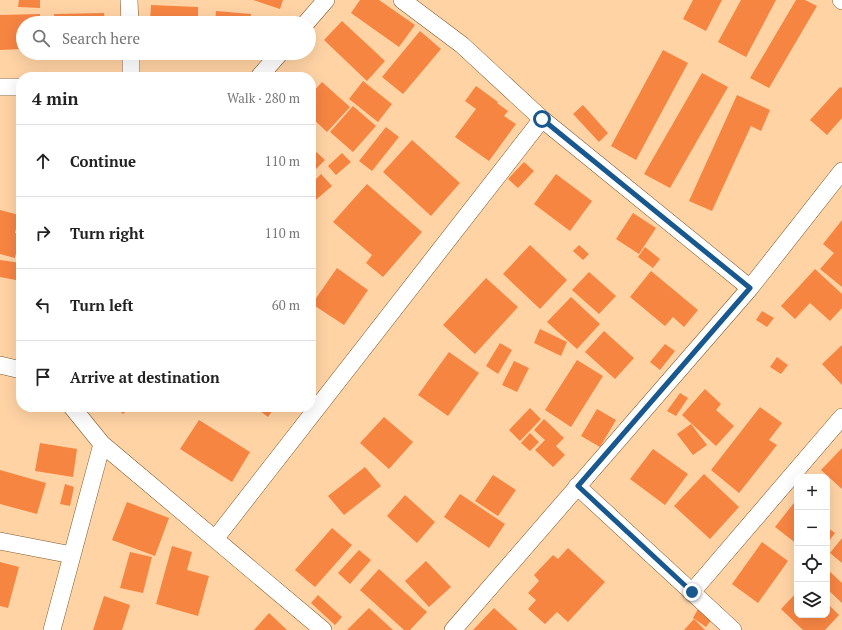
<!DOCTYPE html>
<meta charset="utf-8">
<style>
:root{--surface:#fff;--page:#f6f6f6;--text:#222;--muted:#767676;--line:#e0e0e0}
body{margin:0;font-family:"PT Serif",serif;background:var(--page);color:var(--text)}
.controls{position:absolute;right:12px;bottom:12px;display:grid;overflow:hidden;border-radius:8px;box-shadow:0 4px 16px #0002}
.controls button{width:36px;height:36px;display:grid;place-items:center;padding:0;border:0;border-bottom:1px solid var(--line);background:var(--surface);color:var(--text);font:20px sans-serif}
.stop{position:absolute;width:12px;height:12px;margin:-9px;border:3px solid #18588e;border-radius:50%;background:#fff}
.stop.end{background:#18588e;border-color:#fff;box-shadow:0 1px 4px #0008}
.list{margin:0;padding:0;list-style:none}
h2{display:flex;justify-content:space-between;align-items:center;height:52px;margin:0;padding:0 16px;font-size:17px}
h2 small{font-size:13px;font-weight:400;color:var(--muted)}
.list li{display:grid;grid-template-columns:26px 1fr auto;gap:12px;align-items:center;box-sizing:border-box;height:72px;padding:0 16px;border-top:1px solid var(--line)}
.list b{display:block;font-size:15px;white-space:nowrap}
.list em{font-size:13px;font-style:normal;color:var(--muted)}
.icon{flex:none;width:22px;height:22px;fill:none;stroke:currentColor;stroke-width:2;stroke-linecap:round;stroke-linejoin:round}
.map{position:relative;flex:none;width:842px;height:630px;overflow:hidden}
.search{position:absolute;background:var(--surface);box-shadow:0 4px 16px #0002;left:16px;top:16px;width:300px;height:44px;display:flex;align-items:center;gap:10px;box-sizing:border-box;padding:0 14px;border-radius:22px;color:var(--muted);font-size:15px}
.panel{position:absolute;background:var(--surface);box-shadow:0 4px 16px #0002;left:16px;top:72px;width:300px;height:340px;border-radius:16px}
.map>svg:first-child{display:block}
.building{fill:#f78542}
.lines{fill:none;stroke-linecap:round;stroke-linejoin:round}
.street-casing{stroke:#7f592c;stroke-width:18}
.street{stroke:#fff;stroke-width:17}
.route{stroke:#18588e;stroke-width:5}
</style>
<div class="map">
<svg width="842" height="630" viewBox="0 0 842 630">
<rect width="100%" height="100%" fill="#ffd3a4"/>
<path class="building" d="M19,0H40V8L18,7Z
M253,0H283L280,9Z
M360,0H379L415,25L399,47L351,13Z
M693,0H722L706,31L683,19Z
M741,0H776L746,57L718,42Z
M796,0H805L817,6L769,88L750,78Z
M151,5L198,7V23H150Z
M216,11L251,14V23H215Z
M104,13L105,23H55L54,14Z
M40,14V23H23V49L0,50V15Z
M342,21L385,61L367,81L324,40Z
M420,31L441,49L403,94L382,77Z
M663,50L688,63L636,160L611,146Z
M702,73L728,87L670,188L644,174Z
M363,81L392,104L378,122L349,99Z
M322,82L350,107L327,132L311,117V94Z
M476,86L498,102L497,103L508,111L504,116L516,124L489,161L455,137L476,109L465,101Z
M840,87L842,88V118L827,135L810,120Z
M737,95L770,110L761,131L751,126L712,211L689,201Z
M583,105L608,133L599,142L573,114Z
M353,106L376,126L353,152L330,132Z
M386,127L399,137L372,171L359,161Z
M412,140L460,183L431,216L383,172Z
M311,147L325,160L311,174Z
M342,153L351,162L336,175L328,166Z
M524,162L534,171L518,188L508,179Z
M321,174L332,186L311,204V184Z
M556,174L592,201L570,231L534,204Z
M367,184L422,232L383,277L366,263L372,255L333,222Z
M0,210L19,215L15,233L20,234L15,258L0,254Z
M633,213L656,228L639,254L616,239Z
M842,220V287L820,269L834,253L823,244Z
M530,245L567,280L540,309L503,274Z
M579,245L589,254L583,260L573,251Z
M645,247L660,259L653,268L638,257Z
M0,260L21,263V281L0,277Z
M337,268L368,290L344,325L312,304Z
M815,269L842,294V308L830,321L810,303L795,319L781,306Z
M651,271L698,310L684,327L673,317L665,326L630,297Z
M589,272L616,296L599,314L572,290Z
M486,278L518,307L475,354L443,325Z
M571,297L600,324L577,349L547,322Z
M762,311L774,318L767,327L756,320Z
M540,329L567,342L561,356L534,343Z
M604,331L634,358L615,379L585,352Z
M500,343L512,350L498,374L486,366Z
M665,344L675,351L660,370L650,362Z
M842,345V385L822,364Z
M449,352L479,373L448,416L418,395Z
M777,357L788,365L781,374L770,367Z
M577,360L603,376L571,427L545,410Z
M514,361L529,368L517,392L502,385Z
M705,389L721,404L716,410L734,426L716,446L682,415Z
M680,393L688,398L676,416L667,411Z
M116,407H130L123,414Z
M255,407H275L268,417Z
M760,407L782,423L769,440L777,445L739,493L711,470Z
M530,408L541,419L520,441L509,430Z
M597,409L616,420L600,447L581,436Z
M384,417L413,442L389,469L360,443Z
M544,419L564,438L556,446L565,455L553,467L535,450L545,440L534,430Z
M199,420L250,452L232,482L180,449Z
M691,424L707,445L693,455L677,434Z
M530,433L539,442L530,451L521,443Z
M40,443L77,449L73,477L35,471Z
M842,448V489L821,470Z
M653,449L688,474L665,505L630,479Z
M365,467L381,486L344,515L328,496Z
M0,470L46,483L37,514L0,504Z
M704,474L739,507L710,539L674,506Z
M493,475L516,490L498,516L475,501Z
M65,484L74,487L70,506L60,504Z
M460,494L505,524L489,548L444,517Z
M405,495L435,522L417,543L387,516Z
M797,499V544L775,527Z
M127,502L169,518L155,556L112,540Z
M827,527L835,533L827,544Z
M332,528L352,545L315,587L295,570Z
M842,538V563L830,553Z
M762,542L788,561L758,603L732,584Z
M172,546L192,552L187,570L209,576L198,616L156,604Z
M568,548L605,582L568,622L557,612L545,624L528,609L536,600L528,593L539,581L534,575L553,555L558,559Z
M359,550L371,560L350,584L338,573Z
M130,552L152,557L143,593L120,588Z
M426,561L451,587L429,607L405,581Z
M0,562L19,567L8,608L0,606Z
M379,569L427,612L410,630H404L360,590Z
M827,569L842,583V603L827,589Z
M797,592V615H827V603L839,615L825,630H803L781,609Z
M318,595L342,617L335,625L311,603Z
M104,596L130,605L122,630H93Z
M369,608L393,630H347Z
M494,608L518,630H473Z
M698,609L712,619L706,627L693,618Z
M269,613L287,630H254Z
M694,619L705,630H684Z"/>
<g class="lines">
<g class="street-casing">
<path id="street" d="M129,0L130,23
M402,0L462,45L542,119L750,288
M841,0L842,1
M306,23L326,0
M131,53V77
M259,77L280,53
M0,87H21
M0,365L21,370
M72,407L102,444L323,630
M577,486L733,630
M215,539L542,119
M0,541L72,555
M692,592L842,417
M52,630L102,444
M453,630L750,288L842,171"/>
</g>
<use href="#street" class="street"/>
</g>
<g class="lines">
<path class="route" d="M542,119L750,288L578,486L692,592"/>
</g>
</svg>
<div class="controls">
<button>+</button>
<button>−</button>
<button><svg class="icon" aria-label="locate" viewBox="0 0 24 24"><circle cx="12" cy="12" r="6"/><path d="M12 2v4M12 18v4M2 12h4M18 12h4"/></svg></button>
<button><svg class="icon" aria-label="layers" viewBox="0 0 24 24"><path d="M12 4l9 5-9 5-9-5zM3 14l9 5 9-5"/></svg></button>
</div>
<div class="stop" style="left:542px;top:119px"></div>
<div class="stop end" style="left:692px;top:592px"></div>
<div class="search"><svg class="icon" aria-label="search" viewBox="0 0 24 24"><circle cx="10" cy="10" r="6"/><path d="M15 15l6 6"/></svg>Search here</div>
<section class="panel">
<h2>4 min<small>Walk · 280 m</small></h2>
<ul class="list">
<li><svg class="icon" aria-label="ahead" viewBox="0 0 24 24"><path d="M12 20V5M6 11l6-6 6 6"/></svg><div><b>Continue</b></div><em>110 m</em></li>
<li><svg class="icon" aria-label="right" viewBox="0 0 24 24"><path d="M7 20v-9h11M14 6l5 5-5 5"/></svg><div><b>Turn right</b></div><em>110 m</em></li>
<li><svg class="icon" aria-label="left" viewBox="0 0 24 24"><path d="M17 20v-9H6M10 6l-5 5 5 5"/></svg><div><b>Turn left</b></div><em>60 m</em></li>
<li><svg class="icon" aria-label="arrive" viewBox="0 0 24 24"><path d="M6 21V4h12l-3 4 3 4H6"/></svg><div><b>Arrive at destination</b></div></li>
</ul>
</section>
</div>
